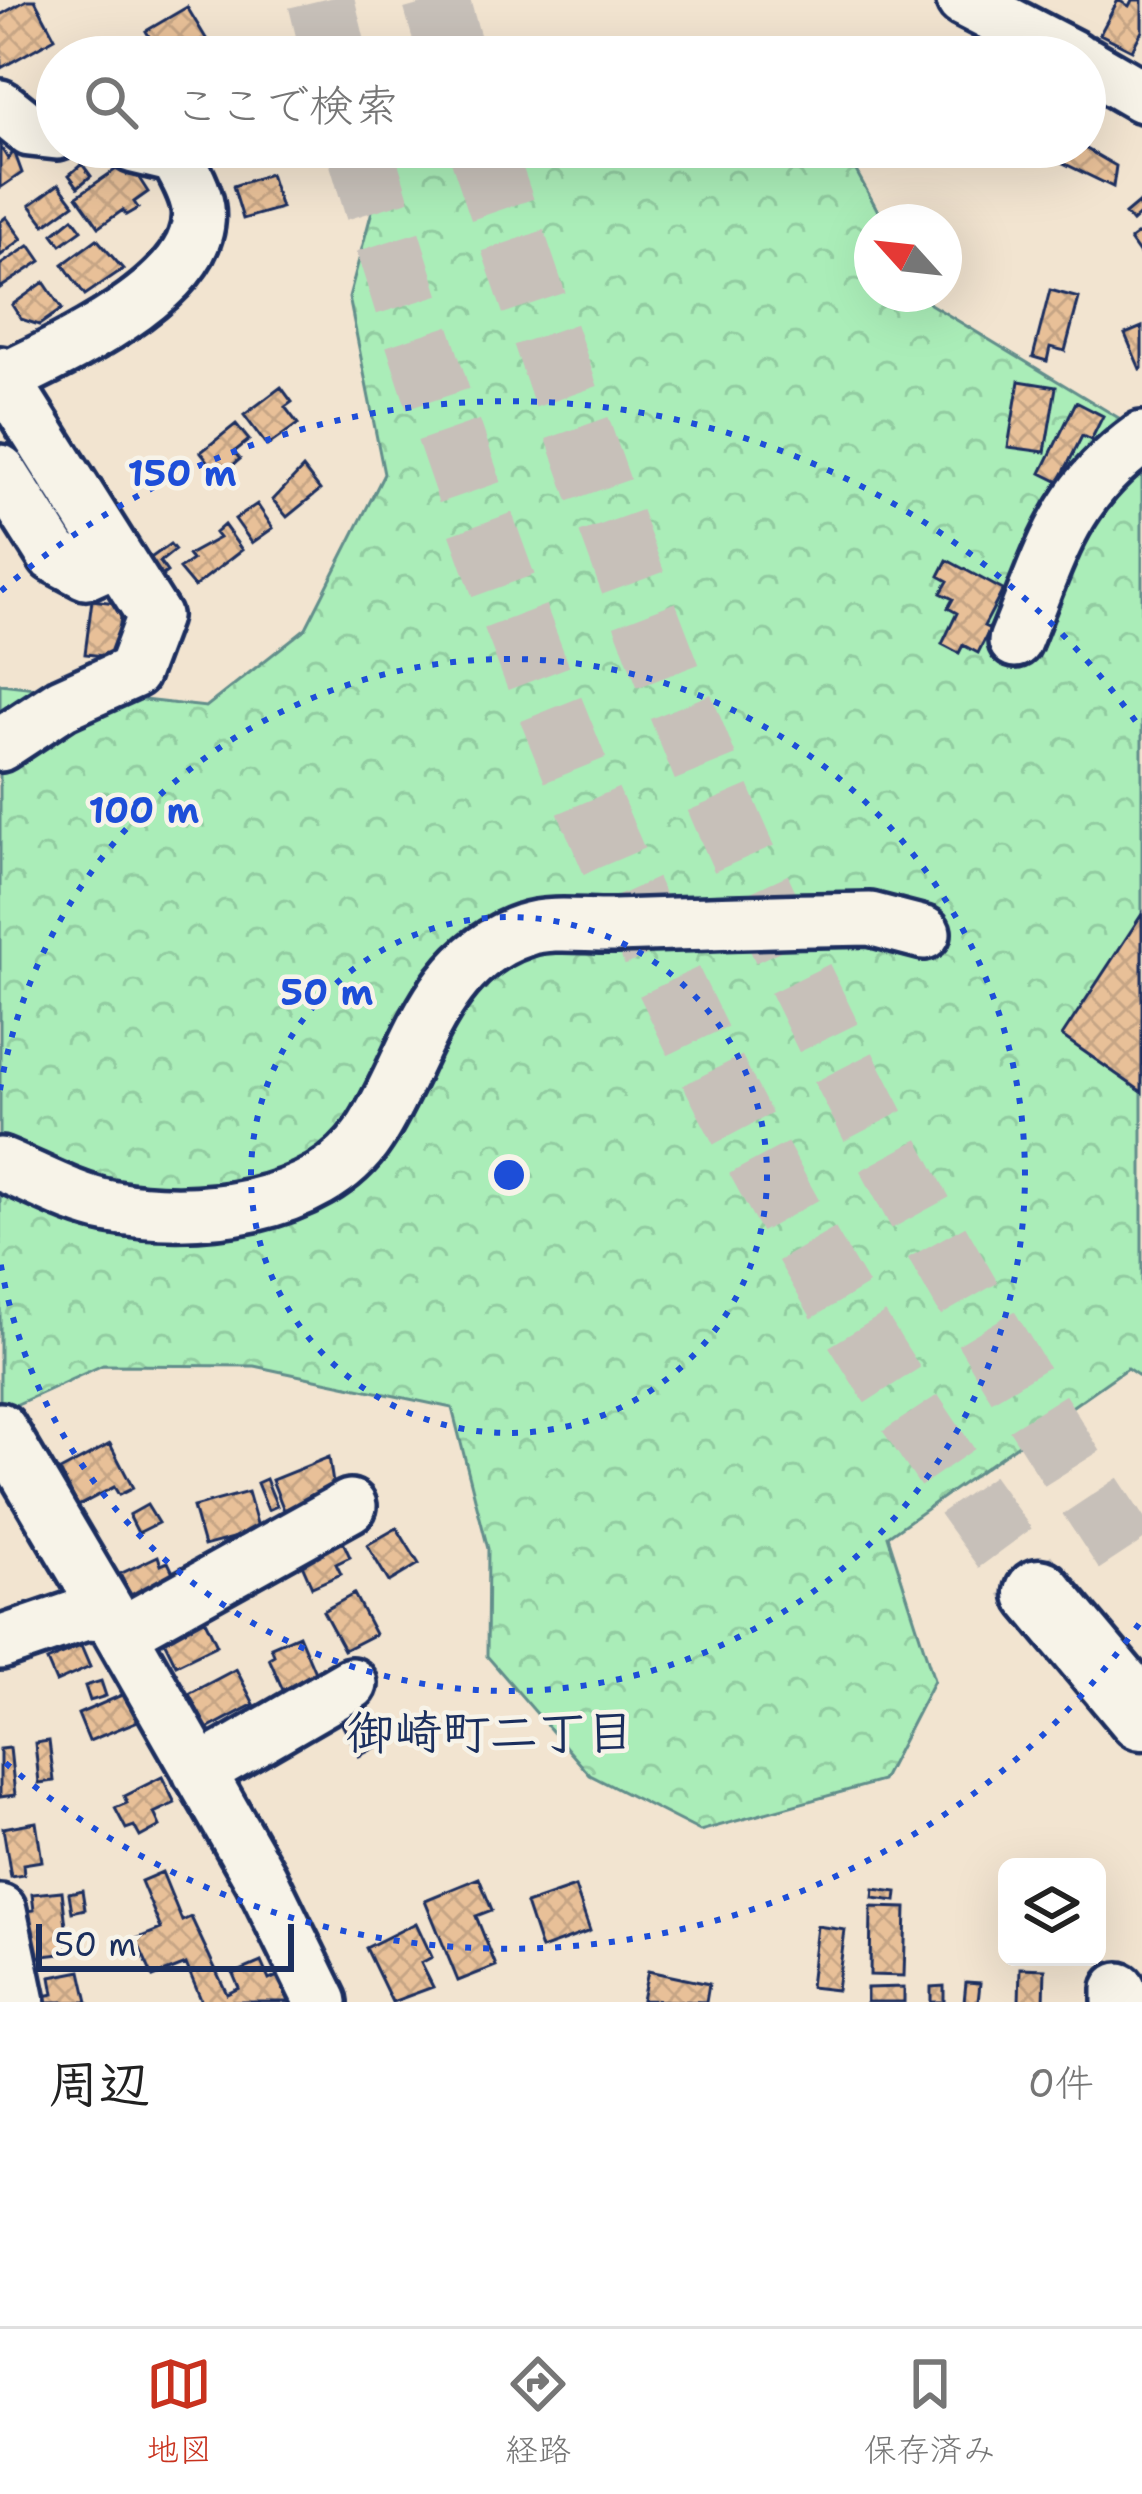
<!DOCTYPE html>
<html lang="ja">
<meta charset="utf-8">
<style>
:root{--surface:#fff;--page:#f2f2f2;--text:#222;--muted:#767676;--line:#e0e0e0;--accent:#c8321e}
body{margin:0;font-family:"Shantell Sans","Klee One",sans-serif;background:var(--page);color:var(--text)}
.controls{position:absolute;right:36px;bottom:36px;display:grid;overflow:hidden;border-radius:18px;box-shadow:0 12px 48px #0002}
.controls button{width:108px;height:108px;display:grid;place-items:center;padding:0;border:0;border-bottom:3px solid var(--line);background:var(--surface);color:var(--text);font:60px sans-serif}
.compass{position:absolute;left:854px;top:204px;width:108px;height:108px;border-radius:50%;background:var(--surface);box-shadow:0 12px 48px #0002;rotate:297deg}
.scale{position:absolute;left:36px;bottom:30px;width:258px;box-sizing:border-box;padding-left:12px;border:6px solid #1b2f5e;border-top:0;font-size:33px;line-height:42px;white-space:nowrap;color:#1b2f5e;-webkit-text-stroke:9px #f7f3e8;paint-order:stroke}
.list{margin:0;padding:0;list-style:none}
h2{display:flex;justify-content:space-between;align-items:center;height:156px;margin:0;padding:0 48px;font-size:51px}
h2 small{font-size:39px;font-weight:400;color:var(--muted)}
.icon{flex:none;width:66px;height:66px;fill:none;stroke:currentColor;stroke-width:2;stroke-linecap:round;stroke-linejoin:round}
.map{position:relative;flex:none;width:1142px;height:2002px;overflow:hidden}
.search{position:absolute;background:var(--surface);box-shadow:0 12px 48px #0002;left:36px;right:36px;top:36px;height:132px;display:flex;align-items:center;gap:30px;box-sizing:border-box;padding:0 42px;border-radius:66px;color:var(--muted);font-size:45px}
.sheet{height:324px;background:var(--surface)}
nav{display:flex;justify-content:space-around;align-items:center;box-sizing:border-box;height:168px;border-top:3px solid var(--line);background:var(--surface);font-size:33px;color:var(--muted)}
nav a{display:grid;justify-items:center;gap:6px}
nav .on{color:var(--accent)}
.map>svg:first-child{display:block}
.forest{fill:url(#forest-crowns);stroke:#628e8b;stroke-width:3}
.building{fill:url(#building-cross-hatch);stroke:#1b2f5e;stroke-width:3}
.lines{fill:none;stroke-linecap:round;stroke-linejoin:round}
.highway-tunnel{stroke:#c7c0b9;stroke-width:66;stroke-dasharray:66 33;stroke-linecap:butt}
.minor-casing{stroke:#1b2f5e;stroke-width:60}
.highway-casing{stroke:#1b2f5e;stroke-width:75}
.minor{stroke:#f7f3e8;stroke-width:51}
.highway{stroke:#f7f3e8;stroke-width:66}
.ring{fill:none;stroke:#1d4ed8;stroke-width:6;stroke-dasharray:6 12}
.labels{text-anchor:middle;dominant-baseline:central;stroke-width:9;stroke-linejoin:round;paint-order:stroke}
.neighbourhood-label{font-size:48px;font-weight:bold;fill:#1b2f5e;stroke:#f7f3e8}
.centre{fill:#1d4ed8;stroke:#f7f3e8;stroke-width:6}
.ring-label{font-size:36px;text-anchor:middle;font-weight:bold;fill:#1d4ed8;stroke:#f7f3e8;stroke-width:9;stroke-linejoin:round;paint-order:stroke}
</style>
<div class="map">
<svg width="1142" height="2002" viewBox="0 0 1142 2002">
<defs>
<pattern id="forest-crowns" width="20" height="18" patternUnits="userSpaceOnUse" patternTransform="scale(3)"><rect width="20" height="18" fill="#aaedb8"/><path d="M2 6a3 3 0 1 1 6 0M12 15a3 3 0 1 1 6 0" fill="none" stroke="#92cca1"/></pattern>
<pattern id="building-cross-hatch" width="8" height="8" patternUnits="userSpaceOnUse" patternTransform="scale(3)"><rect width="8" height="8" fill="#e8c098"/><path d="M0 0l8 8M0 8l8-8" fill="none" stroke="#c6a585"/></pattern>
</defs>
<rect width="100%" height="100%" fill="#f2e4d0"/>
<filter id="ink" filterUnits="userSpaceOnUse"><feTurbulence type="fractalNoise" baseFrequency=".00833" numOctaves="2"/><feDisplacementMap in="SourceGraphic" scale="24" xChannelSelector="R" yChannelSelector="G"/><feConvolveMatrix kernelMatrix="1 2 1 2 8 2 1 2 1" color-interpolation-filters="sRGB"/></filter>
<g filter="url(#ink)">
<path class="forest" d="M389,147H843L884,222H872V294H924L930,304L1142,432V1378L1127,1368L888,1536L934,1680L882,1781L700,1831L590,1775L487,1656L488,1549L452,1408L254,1366L103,1365L0,1412V684L206,707L306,628L384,474L349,297Z"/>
<path class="building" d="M27,0H35L55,38L1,68L0,15Z
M1118,0L1129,6L1132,0H1142V31L1132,50L1100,34Z
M187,7L213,50L201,57H161L146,31Z
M0,146L8,159L14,151L22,173L0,188Z
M1056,147H1083L1116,166L1113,187L1051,157Z
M128,161L148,192L134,202L138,208L126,215L123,210L99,227L77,196Z
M82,164L91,176L78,187L69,175Z
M270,174L281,208L243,219L233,186Z
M59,184L74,204L45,225L30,205Z
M1138,203L1142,213L1132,222L1125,214Z
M6,217L22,239L0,256V222Z
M73,218L82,230L61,245L53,234Z
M1142,231V257L1130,240Z
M97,239L123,269L85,295L63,264Z
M30,245L41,261L0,288V265Z
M44,282L62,309L39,325L21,319L12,305Z
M1050,290L1079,298L1065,351L1050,347L1047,361L1033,357Z
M1142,327V368L1140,369L1125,334Z
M1019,381L1056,387L1045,452L1008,447Z
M281,387L292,402L285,407L298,424L267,446L244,415Z
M1076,402L1103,416L1091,440L1082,436L1059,482L1041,473Z
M236,424L249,440L234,452L240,459L225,472L220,465L215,470L201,452Z
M303,468L320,490L287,517L273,500Z
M257,504L273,528L252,543L235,519Z
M224,525L242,550L194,587L179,569L192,560L188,555L219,538L215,533Z
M170,544L175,550L160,562L167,572L153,582L141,565Z
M947,560L1003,590L984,626L990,629L978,653L963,645L959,653L942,644L957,613L948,608L953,599L941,593L948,581L939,576Z
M92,600L123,604L115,657L85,654Z
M1142,914V1092L1062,1036Z
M110,1444L133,1488L119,1495L114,1487L78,1506L60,1471Z
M329,1457L334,1490L284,1510L272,1480Z
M266,1479L277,1506L268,1510L257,1483Z
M248,1492L259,1531L204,1546L193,1507Z
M147,1505L158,1523L138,1533L129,1515Z
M397,1528L419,1564L389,1582L367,1545Z
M339,1533L350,1557L336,1564L341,1574L312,1587L297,1553Z
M158,1556L161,1565L168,1562L179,1585L133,1601L120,1574Z
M354,1594L375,1634L344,1650L323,1611Z
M204,1618L217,1645L176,1665L163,1639Z
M299,1635L316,1675L283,1690L269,1658L274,1655L271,1647Z
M81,1646L90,1667L56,1682L47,1661Z
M236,1669L254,1704L207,1729L189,1694Z
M101,1681L106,1696L90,1701L85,1686Z
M131,1691L143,1719L89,1741L78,1714Z
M367,1710L384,1743L359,1756L342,1724Z
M49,1741L54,1781L39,1783L35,1743Z
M10,1748L15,1795L0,1797V1749Z
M162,1777L175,1803L154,1813L160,1826L140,1837L134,1826L126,1829L115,1808L127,1803L124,1796Z
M36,1822L42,1861L23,1864L24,1875L11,1877L3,1828Z
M162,1872L182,1921L191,1917L227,1994L239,1988L233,1974L261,1962L269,1980L289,1971L301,2002H202L186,1964L153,1977L136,1939L161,1929L141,1881Z
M479,1878L492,1910L476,1916L496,1966L458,1981L425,1900Z
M575,1887L590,1931L541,1949L526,1904Z
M874,1889L897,1892L896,1901L873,1898Z
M82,1890L85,1909L72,1912L69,1893Z
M62,1891L69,1953L26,1958L20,1912L34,1910L32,1894Z
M871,1907L906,1908L904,1976L870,1975Z
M416,1923L432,1957L421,1963L433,1987L392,2002L366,1948Z
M817,1926L845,1930L837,1990L810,1987Z
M1020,1968L1045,1969L1044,2002H1019Z
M81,1971L88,2002H45L44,1996L54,1994L51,1977Z
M648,1971L709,1984L706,2002L642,2000Z
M966,1982L980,1983L978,2002H964Z
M944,1986V2002H931V1987Z
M904,1987V2002H867V1988Z"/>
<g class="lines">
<path class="highway-tunnel" d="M321,0L335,57
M436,0L452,57
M359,147C512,662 708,1164 1039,1593
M481,147C559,375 635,607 731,828C845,1090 982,1338 1142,1574"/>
<g class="minor-casing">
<path id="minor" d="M963,0L1073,57
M1085,63L1142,96
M0,106L30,130L57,133
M0,373L154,616L133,672L62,704L0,745
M4,379C61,351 208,286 198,208C195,190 185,173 176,157L134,147
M0,471L54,556L86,573L117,559
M1015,641C1051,554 1063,495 1142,438
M0,1164C35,1178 73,1200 110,1207C192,1223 319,1211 369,1134C416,1063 431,961 525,930C550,921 588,927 615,926C700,923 785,920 870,919L924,933
M0,1429L110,1615
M123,1632L350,1506
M0,1643L85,1614L110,1615L261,1879L321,2002
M199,1772L351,1684
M0,1911L19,2002
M1119,1989V2002"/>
</g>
<g class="highway-casing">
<path id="highway" d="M1039,1593L1142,1716"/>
</g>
<use href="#minor" class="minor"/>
<use href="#highway" class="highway"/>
</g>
</g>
<g class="ring">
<circle cx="509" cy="1175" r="258"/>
<path d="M0 1090A516 516 0 1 1 0 1260"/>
<path d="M1139 1624A774 774 0 0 1 1 1759M1 591A774 774 0 0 1 1139 726"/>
</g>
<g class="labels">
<g class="neighbourhood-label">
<text x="490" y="1732">御崎町二丁目</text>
</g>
</g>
<circle cx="509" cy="1175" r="18" class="centre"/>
<g class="ring-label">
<text x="182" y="486">150 m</text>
<text x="144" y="823">100 m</text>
<text x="327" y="1005">50 m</text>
</g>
</svg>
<div class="controls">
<button><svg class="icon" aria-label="layers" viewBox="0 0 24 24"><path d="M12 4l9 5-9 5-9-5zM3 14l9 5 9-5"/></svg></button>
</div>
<svg class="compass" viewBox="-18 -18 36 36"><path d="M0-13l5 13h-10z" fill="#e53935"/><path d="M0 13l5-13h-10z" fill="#767676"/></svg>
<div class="scale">50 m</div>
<div class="search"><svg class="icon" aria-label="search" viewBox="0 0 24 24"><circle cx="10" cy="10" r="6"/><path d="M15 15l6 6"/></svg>ここで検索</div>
</div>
<section class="sheet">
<h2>周辺<small>0件</small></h2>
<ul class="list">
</ul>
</section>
<nav>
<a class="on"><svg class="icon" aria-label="map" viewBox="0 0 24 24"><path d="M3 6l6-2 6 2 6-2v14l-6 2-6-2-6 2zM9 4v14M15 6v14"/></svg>地図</a>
<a><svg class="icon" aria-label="directions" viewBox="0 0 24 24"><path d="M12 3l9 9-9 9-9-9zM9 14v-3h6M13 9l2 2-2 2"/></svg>経路</a>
<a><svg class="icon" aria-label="saved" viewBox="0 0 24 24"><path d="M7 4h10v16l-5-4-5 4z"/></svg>保存済み</a>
</nav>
